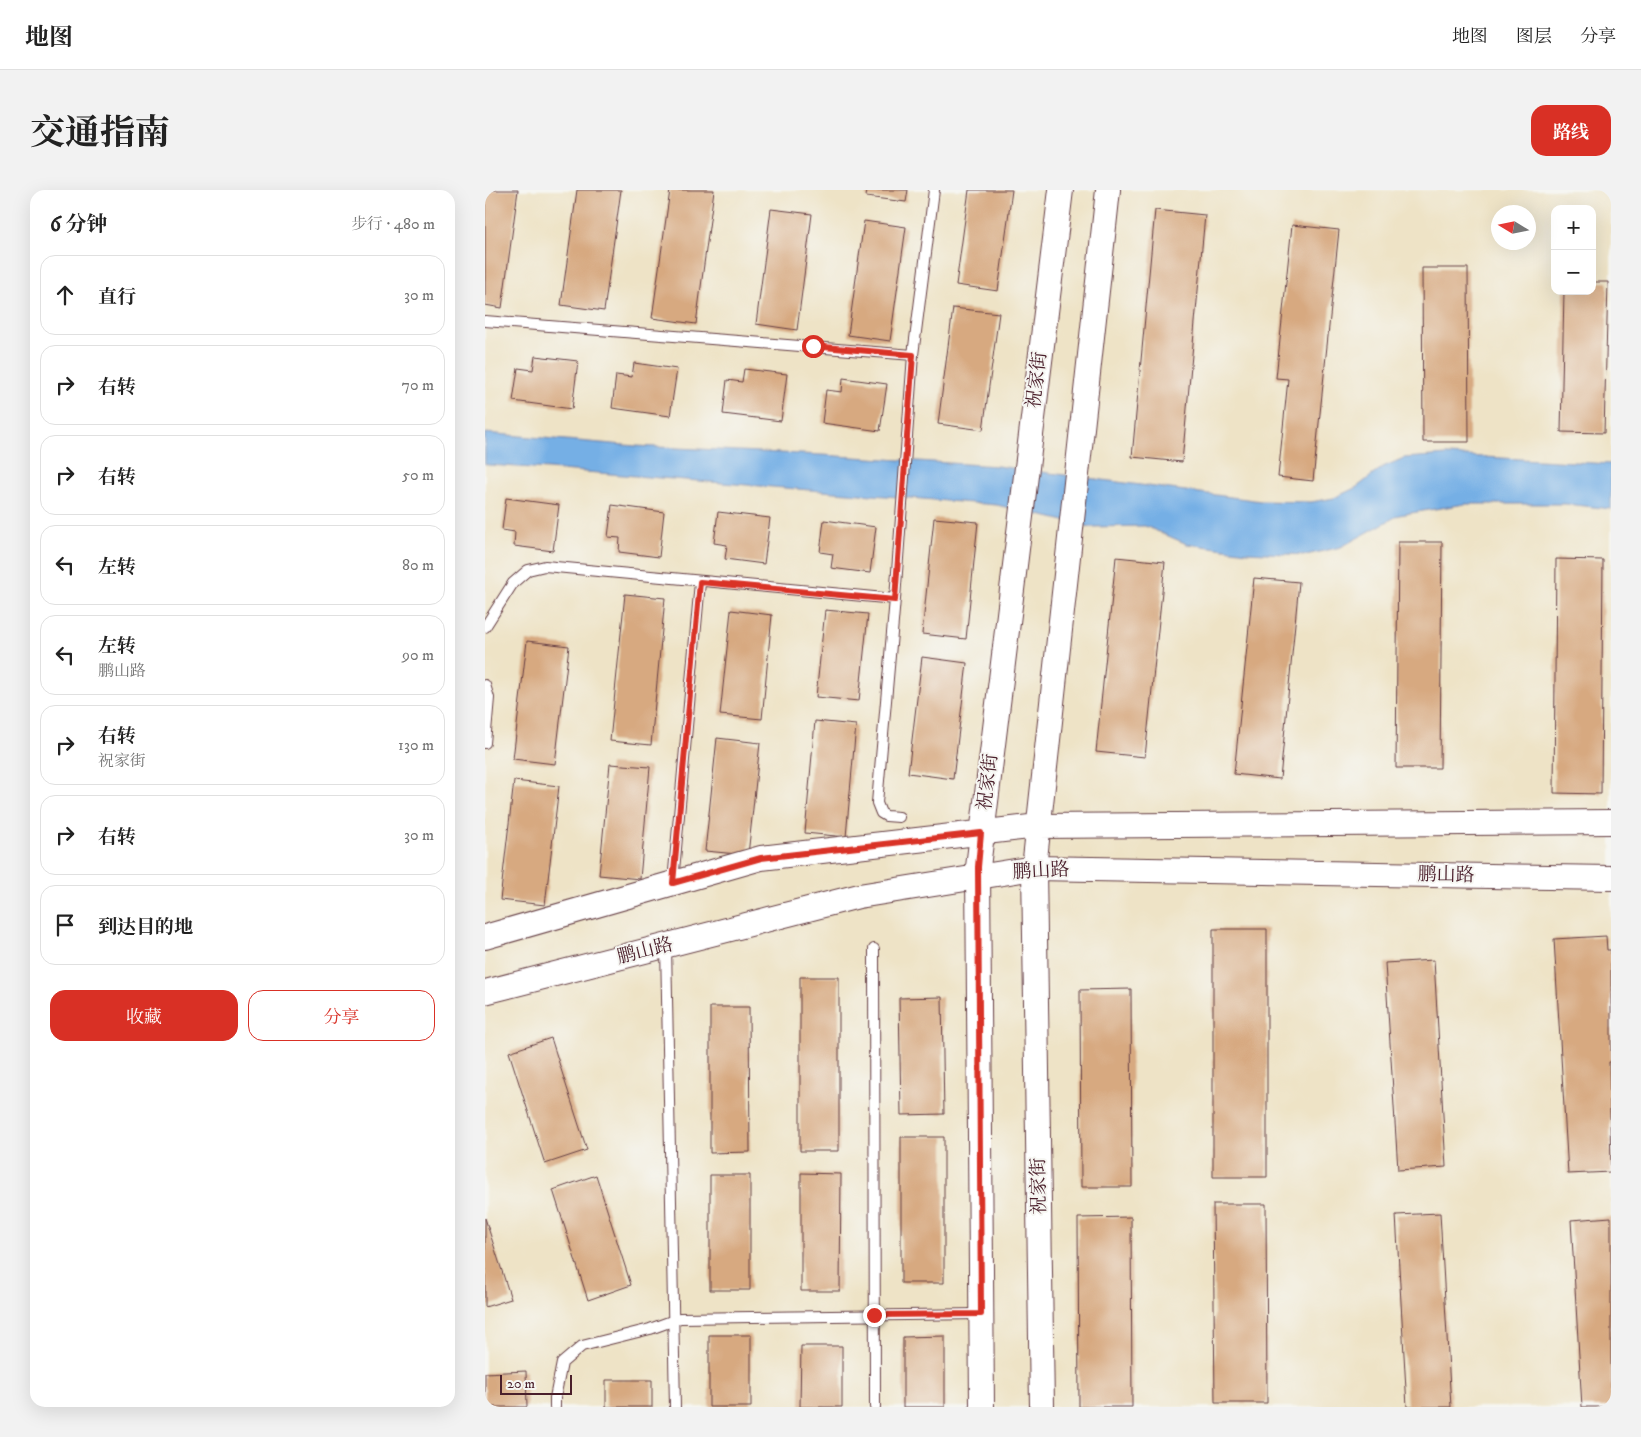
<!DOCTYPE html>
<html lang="zh">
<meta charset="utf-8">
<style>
:root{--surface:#fff;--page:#f2f2f2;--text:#222;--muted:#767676;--line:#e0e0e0;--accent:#d93025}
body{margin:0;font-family:"IM FELL DW Pica","Noto Serif SC",serif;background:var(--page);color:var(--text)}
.controls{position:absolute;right:15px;top:15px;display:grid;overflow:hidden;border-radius:10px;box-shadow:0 5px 20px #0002}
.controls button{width:45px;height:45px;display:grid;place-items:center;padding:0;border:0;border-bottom:1px solid var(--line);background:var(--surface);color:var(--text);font:25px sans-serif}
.compass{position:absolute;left:1006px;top:15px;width:45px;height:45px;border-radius:50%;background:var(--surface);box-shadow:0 5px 20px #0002;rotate:280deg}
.scale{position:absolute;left:15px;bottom:12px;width:72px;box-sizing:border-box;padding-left:5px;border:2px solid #4a1f2b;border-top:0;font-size:14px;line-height:18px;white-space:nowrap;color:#4a1f2b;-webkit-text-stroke:4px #f6f6f2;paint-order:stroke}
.stop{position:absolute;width:15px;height:15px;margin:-11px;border:4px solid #d93025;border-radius:50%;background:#fff}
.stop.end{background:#d93025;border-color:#fff;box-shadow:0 1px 5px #0008}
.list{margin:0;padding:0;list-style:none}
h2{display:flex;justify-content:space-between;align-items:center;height:65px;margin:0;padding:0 20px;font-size:21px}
h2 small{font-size:16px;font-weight:400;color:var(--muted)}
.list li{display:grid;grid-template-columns:32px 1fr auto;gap:15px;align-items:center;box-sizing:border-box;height:80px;margin:0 10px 10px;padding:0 10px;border:1px solid var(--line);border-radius:15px}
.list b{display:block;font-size:19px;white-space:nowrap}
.list p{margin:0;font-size:16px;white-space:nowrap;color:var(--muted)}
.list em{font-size:16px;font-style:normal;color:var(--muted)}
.actions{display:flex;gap:10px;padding:15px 20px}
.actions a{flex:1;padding:11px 0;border:1px solid var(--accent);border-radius:15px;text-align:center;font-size:18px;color:var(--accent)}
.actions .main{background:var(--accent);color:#fff}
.icon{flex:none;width:28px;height:28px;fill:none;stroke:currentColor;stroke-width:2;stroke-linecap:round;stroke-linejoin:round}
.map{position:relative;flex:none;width:1126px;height:1217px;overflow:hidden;border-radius:15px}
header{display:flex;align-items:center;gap:30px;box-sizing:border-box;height:70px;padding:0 25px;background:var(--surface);border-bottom:1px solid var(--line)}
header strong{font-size:24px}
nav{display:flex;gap:28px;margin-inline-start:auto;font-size:18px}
.intro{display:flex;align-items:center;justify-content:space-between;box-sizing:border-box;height:120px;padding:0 30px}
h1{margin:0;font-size:35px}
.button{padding:12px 22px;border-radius:15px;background:var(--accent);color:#fff;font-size:18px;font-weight:700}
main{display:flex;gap:30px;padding:0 30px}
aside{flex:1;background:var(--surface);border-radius:15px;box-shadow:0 5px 20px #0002}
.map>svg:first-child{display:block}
.water{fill:#74afe5;stroke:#5f6788}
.building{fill:#d7a980}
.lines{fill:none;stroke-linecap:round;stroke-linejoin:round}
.service-casing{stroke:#633c42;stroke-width:12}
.tertiary-casing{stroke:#633c42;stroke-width:26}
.service{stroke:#fff;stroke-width:10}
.tertiary{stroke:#fff;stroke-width:24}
.route{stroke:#d93025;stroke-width:6}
.labels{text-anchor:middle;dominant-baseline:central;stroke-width:4;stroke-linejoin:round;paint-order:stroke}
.street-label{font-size:19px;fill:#4a1f2b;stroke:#f6f6f2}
</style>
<header>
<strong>地图</strong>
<nav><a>地图</a><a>图层</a><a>分享</a></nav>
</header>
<div class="intro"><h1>交通指南</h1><a class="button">路线</a></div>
<main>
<aside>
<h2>6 分钟<small>步行 · 480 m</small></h2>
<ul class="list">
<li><svg class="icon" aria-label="ahead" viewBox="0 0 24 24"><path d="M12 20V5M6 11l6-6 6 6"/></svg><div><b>直行</b></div><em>30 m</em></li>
<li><svg class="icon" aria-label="right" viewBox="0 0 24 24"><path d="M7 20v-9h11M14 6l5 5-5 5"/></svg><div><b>右转</b></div><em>70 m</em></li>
<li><svg class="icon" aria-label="right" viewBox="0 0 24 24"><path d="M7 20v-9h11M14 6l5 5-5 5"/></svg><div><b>右转</b></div><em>50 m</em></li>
<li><svg class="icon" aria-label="left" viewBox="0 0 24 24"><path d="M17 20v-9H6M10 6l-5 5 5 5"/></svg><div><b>左转</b></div><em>80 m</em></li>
<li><svg class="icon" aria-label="left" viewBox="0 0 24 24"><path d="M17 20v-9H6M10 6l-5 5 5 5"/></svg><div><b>左转</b><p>鹏山路</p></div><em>90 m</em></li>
<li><svg class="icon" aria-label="right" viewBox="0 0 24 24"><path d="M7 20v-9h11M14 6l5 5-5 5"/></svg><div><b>右转</b><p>祝家街</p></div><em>130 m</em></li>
<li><svg class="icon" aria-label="right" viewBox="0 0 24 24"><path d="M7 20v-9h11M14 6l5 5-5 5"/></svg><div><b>右转</b></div><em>30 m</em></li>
<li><svg class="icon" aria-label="arrive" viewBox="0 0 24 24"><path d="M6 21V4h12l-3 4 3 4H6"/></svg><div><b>到达目的地</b></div></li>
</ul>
<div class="actions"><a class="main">收藏</a><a>分享</a></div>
</aside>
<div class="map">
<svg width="1126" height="1217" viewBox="0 0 1126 1217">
<rect width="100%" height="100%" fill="#f6f6f2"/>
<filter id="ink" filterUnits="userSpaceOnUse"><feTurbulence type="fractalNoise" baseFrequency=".02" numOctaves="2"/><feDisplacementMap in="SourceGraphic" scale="10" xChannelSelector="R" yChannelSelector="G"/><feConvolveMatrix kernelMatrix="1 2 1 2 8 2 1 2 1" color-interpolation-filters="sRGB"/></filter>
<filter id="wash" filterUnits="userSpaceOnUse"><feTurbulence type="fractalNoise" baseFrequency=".0096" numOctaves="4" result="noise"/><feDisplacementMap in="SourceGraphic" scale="20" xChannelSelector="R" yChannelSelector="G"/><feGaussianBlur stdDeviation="1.12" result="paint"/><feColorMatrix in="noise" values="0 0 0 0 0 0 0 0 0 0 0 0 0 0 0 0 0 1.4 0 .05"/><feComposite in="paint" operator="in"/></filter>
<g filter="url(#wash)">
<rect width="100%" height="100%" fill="#eee3c6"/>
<path class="water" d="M0,243L151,256L337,265L512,276L776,311L826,312L849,308L872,297L898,277L919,268L962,265L1126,274V319L1081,314H980L914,325L856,357L821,365L762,362L702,354L660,336L605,337L512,315L63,279L3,275L0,274Z"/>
<g id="blocks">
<path class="building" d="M0,0H33L17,118L0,115Z
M92,0H136L119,121L76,115Z
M185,0H229L211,134L167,128Z
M382,0H423L421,12L381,7Z
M484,0H527L513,101L471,95Z
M286,19L327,24L312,140L271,134Z
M670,20L720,25L697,272L647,267Z
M379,31L421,37L405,151L363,145Z
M807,35L854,40L828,291L793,287L803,189L791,188Z
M937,78H983L984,252H938Z
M1107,92H1123L1119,243L1076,242L1079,101H1107Z
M468,118L514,123L498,240L453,234Z
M50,166L93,171L87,219L28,211L33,178L48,180Z
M149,173L192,179L185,226L127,218L131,185L147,187Z
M259,179L302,184L296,231L238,224L242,190L257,192Z
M358,188L402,194L395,241L337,233L341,200L357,202Z
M21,308L74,315L68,361L29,356L30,342L17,340Z
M127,315L179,322L174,367L134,362L135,348L123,347Z
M233,322L285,328L279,374L240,369L242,355L229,353Z
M449,328L493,332L481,449L437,444Z
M339,330L391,337L385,383L346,378L348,364L335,362Z
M913,352H957L955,578H911Z
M631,367L680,372L660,567L611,562Z
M1071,369L1118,370L1116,604L1069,603Z
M769,388L814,392L795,589L749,584Z
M140,404L180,408L166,555L125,551Z
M246,420L287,425L277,529L235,525Z
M340,420L383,424L374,511L331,507Z
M42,451L84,456L70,574L28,569Z
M437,467L482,473L468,589L423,583Z
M330,531L371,535L361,647L320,643Z
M232,548L275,553L263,665L220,661Z
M125,574L165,577L155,689L114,685Z
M29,591L74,596L60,715L15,710Z
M728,739H782V987H728Z
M1121,746L1122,760H1126V872H1124L1126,982L1083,984L1069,749Z
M949,770L961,977L913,980L900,773Z
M315,787H354V961H315Z
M646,799L647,997H596L595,800Z
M457,807L459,924L416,925L414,808Z
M225,817H264L265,962L225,963Z
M66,848L102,960L60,974L24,862Z
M416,947H459V1093H416Z
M316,983L356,984L355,1101H316Z
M111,985L146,1095L103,1110L68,1000Z
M225,985H265V1100H225Z
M728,1014H781L782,1213H730Z
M955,1023L966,1217H922L911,1025Z
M646,1027L647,1217H594L593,1028Z
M1126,1027V1217H1097L1086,1030Z
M0,1028L26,1109L0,1117Z
M224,1145H266V1217H224Z
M460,1146V1217H418V1147Z
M316,1156H357V1217H315Z
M41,1181L42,1217H0V1183Z
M121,1190H167V1217H121Z"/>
</g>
</g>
<g filter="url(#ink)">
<use href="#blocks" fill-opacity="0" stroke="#633c42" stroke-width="1"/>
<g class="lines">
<g class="service-casing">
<path id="service" d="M0,131L428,165
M0,437L28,393L43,380L60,376L410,409
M0,495L4,508L0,553
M414,627L401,626L396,623L392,613L410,409L428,165L449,0
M188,692L215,392
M181,756L190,1217
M389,759L390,1217
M70,1217V1208L77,1173L97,1156L165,1139L195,1128L496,1124"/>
</g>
<g class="tertiary-casing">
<path id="tertiary" d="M0,747L276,668L553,636L1126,632
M0,802L374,706L549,678L1126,688
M497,1217L493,677L576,0
M557,1217L549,678L623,0"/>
</g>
<use href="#service" class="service"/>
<use href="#tertiary" class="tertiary"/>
</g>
</g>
<g class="lines" filter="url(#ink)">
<path class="route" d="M328,156L428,165L410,410L215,392L188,693L276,668L496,643L493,677L496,1124L389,1125"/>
</g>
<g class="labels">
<g class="street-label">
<text transform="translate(552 190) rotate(-83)">祝家街</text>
<text transform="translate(503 592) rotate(-83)">祝家街</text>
<text transform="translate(556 681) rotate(-3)">鹏山路</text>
<text transform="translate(961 685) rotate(1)">鹏山路</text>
<text transform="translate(160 761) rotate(-14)">鹏山路</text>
<text transform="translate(554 996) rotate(-91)">祝家街</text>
</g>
</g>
</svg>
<div class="controls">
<button>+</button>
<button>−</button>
</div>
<svg class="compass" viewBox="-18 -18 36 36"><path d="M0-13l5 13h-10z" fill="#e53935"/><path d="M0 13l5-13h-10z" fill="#767676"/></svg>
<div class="scale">20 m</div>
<div class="stop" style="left:328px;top:156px"></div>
<div class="stop end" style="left:389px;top:1125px"></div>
</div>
</main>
